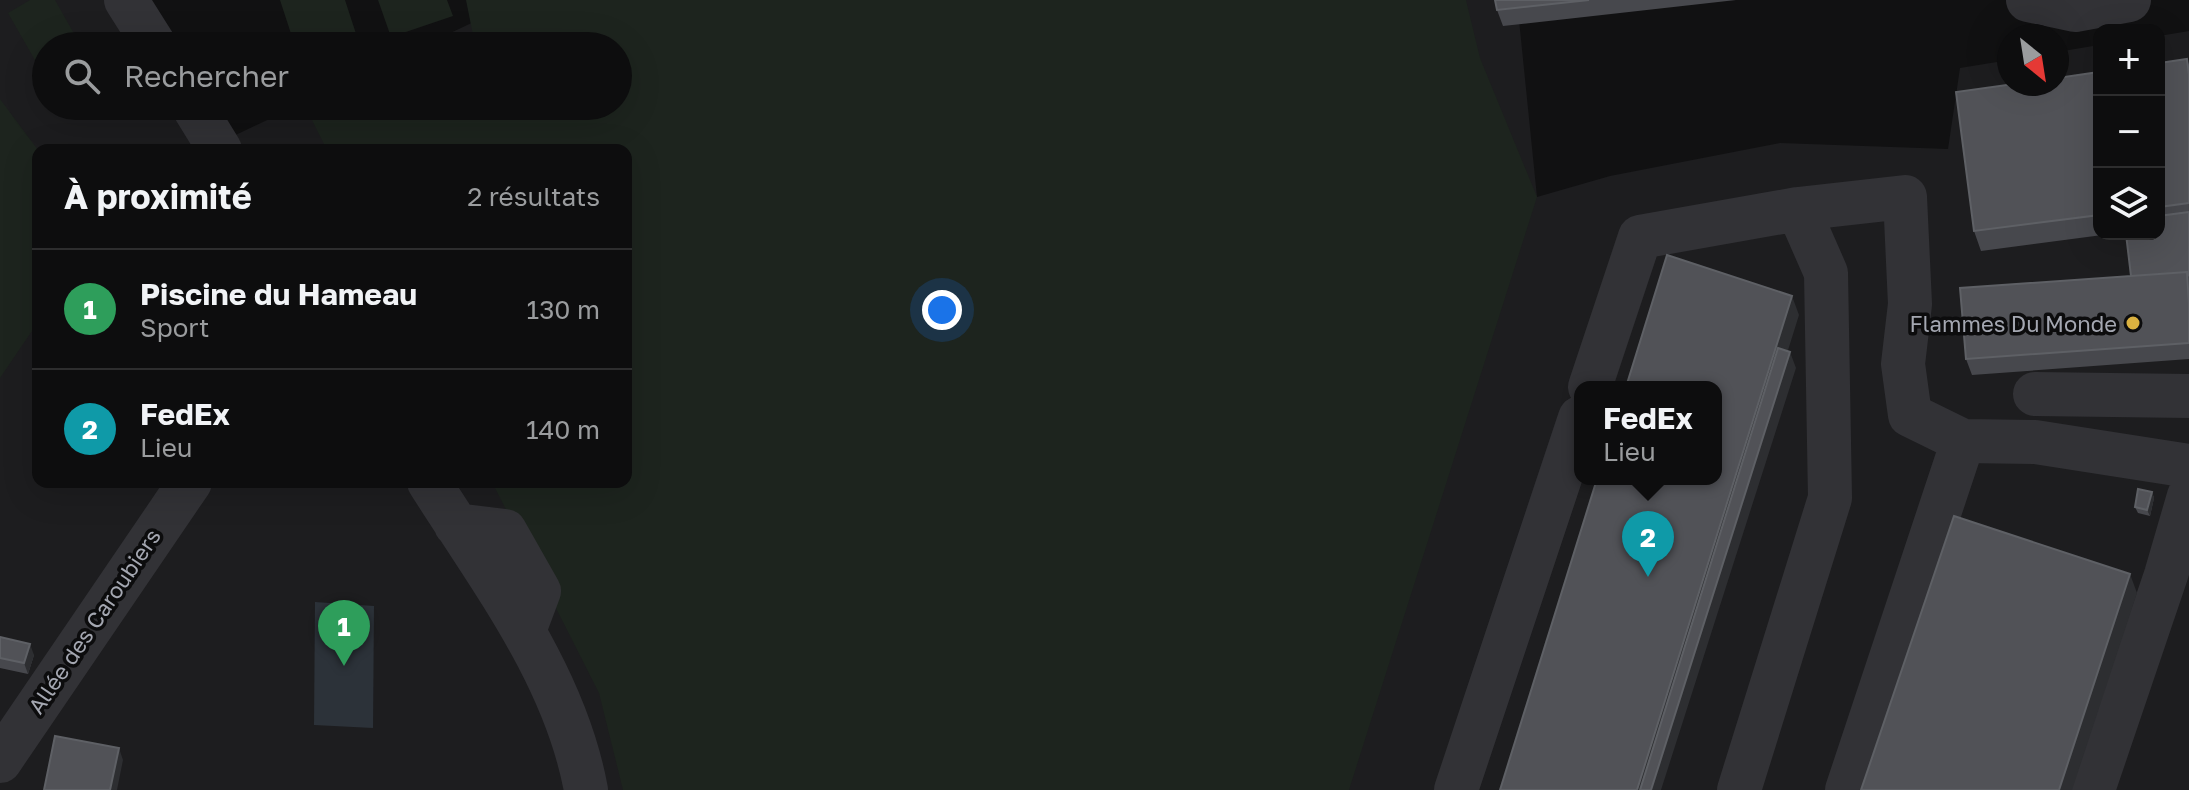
<!DOCTYPE html>
<html lang="fr">
<meta charset="utf-8">
<style>
:root{--surface:#0d0d0e;--page:#1b1b1c;--text:#f1f3f6;--muted:#9a9c9e;--line:#2d2d2e;--accent:#dab140}
body{margin:0;font-family:"Golos Text",sans-serif;background:var(--page);color:var(--text)}
.controls{position:absolute;right:24px;top:24px;display:grid;overflow:hidden;border-radius:16px;box-shadow:0 8px 32px #0002}
.controls button{width:72px;height:72px;display:grid;place-items:center;padding:0;border:0;border-bottom:2px solid var(--line);background:var(--surface);color:var(--text);font:40px sans-serif}
.compass{position:absolute;left:1997px;top:24px;width:72px;height:72px;border-radius:50%;background:var(--surface);box-shadow:0 8px 32px #0002;rotate:150deg}
.you{position:absolute;left:942px;top:310px;width:28px;height:28px;margin:-20px;border:6px solid #fff;border-radius:50%;background:#1a73e8;box-shadow:0 0 0 12px #1a73e833}
.badge{display:grid;place-items:center;width:52px;height:52px;border-radius:50%;background:var(--accent);color:#fff;font-size:26px;font-weight:700}
.pin{position:absolute;translate:-50% -66px;filter:drop-shadow(0 2px 4px #0008)}
.pin::after{content:'';position:absolute;top:42px;width:28px;height:24px;background:inherit;clip-path:polygon(0 0,100% 0,50% 100%)}
.popup{position:absolute;left:1574px;top:381px;width:148px;height:104px;box-sizing:border-box;display:grid;place-content:center;border-radius:16px;background:var(--surface);filter:drop-shadow(0 2px 6px #0005);font-size:26px;white-space:nowrap;color:var(--muted)}
.popup b{font-size:30px;color:var(--text)}
.popup::after{content:'';position:absolute;left:50%;top:100%;margin-left:-16px;border:16px solid transparent;border-top-color:var(--surface)}
.list{margin:0;padding:0;list-style:none}
h2{display:flex;justify-content:space-between;align-items:center;height:104px;margin:0;padding:0 32px;font-size:34px}
h2 small{font-size:26px;font-weight:400;color:var(--muted)}
.list li{display:grid;grid-template-columns:52px 1fr auto;gap:24px;align-items:center;box-sizing:border-box;height:120px;padding:0 32px;border-top:2px solid var(--line)}
.list b{display:block;font-size:30px;white-space:nowrap}
.list p{margin:0;font-size:26px;white-space:nowrap;color:var(--muted)}
.list em{font-size:26px;font-style:normal;color:var(--muted)}
.icon{flex:none;width:44px;height:44px;fill:none;stroke:currentColor;stroke-width:2;stroke-linecap:round;stroke-linejoin:round}
.map{position:relative;flex:none;width:2189px;height:790px;overflow:hidden}
.search{position:absolute;background:var(--surface);box-shadow:0 8px 32px #0002;left:32px;top:32px;width:600px;height:88px;display:flex;align-items:center;gap:20px;box-sizing:border-box;padding:0 28px;border-radius:44px;color:var(--muted);font-size:30px}
.panel{position:absolute;background:var(--surface);box-shadow:0 8px 32px #0002;left:32px;top:144px;width:600px;height:344px;border-radius:16px}
.map>svg:first-child{display:block}
.built{fill:#1d1d1f;fill-rule:evenodd}
.green{fill:#1d241e}
.water{fill:#2c3239}
.lines{fill:none;stroke-linecap:round;stroke-linejoin:round}
.minor{stroke:#323236;stroke-width:44}
.wall{fill:#47484d}
.shaded-wall{fill:#2d2e31}
.building{fill:#515257;stroke:#5e6065;stroke-width:2}
.poi-dot{fill:#dab140;stroke:#0c0c0d;stroke-width:3}
.labels{text-anchor:middle;dominant-baseline:central;stroke-width:7;stroke-linejoin:round;paint-order:stroke}
.poi-label{font-size:22px;fill:#a4a7b1;stroke:#0c0c0d;text-anchor:end}
.street-label{font-size:22px;fill:#a4a7b1;stroke:#0c0c0d}
</style>
<div class="map">
<svg width="2189" height="790" viewBox="0 0 2189 790">
<rect width="100%" height="100%" fill="#111112"/>
<path class="built" d="M0,0H129L161,46H46V106H201L225,140L297,106H618V46H423L520,0H1517L1537,197L1610,176L1780,143L1948,149L1960,68L2009,60V84H2057V52L2099,45V234H2159V36L2189,31V790H0ZM38,150H626V482H38ZM1580,387H1716V479H1580Z"/>
<path class="green" d="M30,0H55L81,46H46L44,76L8,13Z
M280,0H345L360,46H295Z
M378,0H447L453,16L391,37Z
M466,0H1466L1480,58L1537,197L1349,790H623L599,693L492,482H626V150H327L305,106H618V46H457L474,40Z
M0,99L38,150V322L0,378Z"/>
<path class="water" d="M315,602L374,606L373,728L314,725Z"/>
<g class="lines">
<path class="minor" d="M126,0L155,46
M2028,0L2075,10L2129,0
M193,106L220,150
M1590,387L1640,237L1798,209L1905,197L1910,304L1903,364L1910,415L1963,441L2035,442L2189,466
M2035,394L2189,396
M429,482C490,579 565,675 586,790
M456,525L505,531L539,591L524,631
M0,761L190,482
M1456,790L1580,418
M1739,790L1830,498L1826,273L1798,209
M1847,790L1963,441
M2093,790L2166,575L2189,496"/>
</g>
<path class="wall" d="M1495,0H1736L1503,26L1497,10Z
M2187,59L2189,65V359L1972,375L1966,359L2131,276L2159,234V63Z
M2099,72V234H2110L1981,251L1974,231Z
M2152,492L2154,498L2150,516L2138,513L2135,507Z
M0,637L34,655L28,674L0,668Z"/>
<path class="shaded-wall" d="M1792,296L1799,315L1654,780L1790,352L1796,368L1661,790H1637Z
M2152,492L2154,498L2150,516L2147,510Z
M2130,574L2137,593L2072,790H2059Z
M30,644L34,655L28,674L24,663Z
M119,748L123,760L117,790H110Z"/>
<path class="building" d="M1495,0H1589L1497,10Z
M2187,59L2189,75V203L2159,207V63Z
M2099,72V215L1974,231L1956,92L2014,84H2057V78Z
M2189,212V276L2187,272L2131,276L2126,234H2159V216Z
M1667,255L1792,296L1637,790H1500L1597,479H1716V387H1626Z
M2187,272L2189,304V343L1966,359L1960,288Z
M1778,348L1790,352L1651,790H1640Z
M2138,489L2152,492L2147,510L2135,507Z
M1954,516L2130,574L2059,790H1861Z
M0,637L30,644L24,663L0,658Z
M55,736L119,748L110,790H44Z"/>
<circle class="poi-dot" cx="2133" cy="323" r="8"/>
<g class="labels">
<g class="poi-label">
<text x="2117" y="323">Flammes Du Monde</text>
</g>
<g class="street-label">
<text transform="translate(94 621) rotate(-56)">Allée des Caroubiers</text>
</g>
</g>
</svg>
<div class="controls">
<button>+</button>
<button>−</button>
<button><svg class="icon" aria-label="layers" viewBox="0 0 24 24"><path d="M12 4l9 5-9 5-9-5zM3 14l9 5 9-5"/></svg></button>
</div>
<svg class="compass" viewBox="-18 -18 36 36"><path d="M0-13l5 13h-10z" fill="#e53935"/><path d="M0 13l5-13h-10z" fill="#9a9c9e"/></svg>
<div class="you"></div>
<div class="pin badge" style="left:344px;top:666px;background:#2e9e5b">1</div>
<div class="pin badge" style="left:1648px;top:577px;background:#0f9aa8">2</div>
<div class="popup"><b>FedEx</b>Lieu</div>
<div class="search"><svg class="icon" aria-label="search" viewBox="0 0 24 24"><circle cx="10" cy="10" r="6"/><path d="M15 15l6 6"/></svg>Rechercher</div>
<section class="panel">
<h2>À proximité<small>2 résultats</small></h2>
<ul class="list">
<li><span class="badge" style="background:#2e9e5b">1</span><div><b>Piscine du Hameau</b><p>Sport</p></div><em>130 m</em></li>
<li><span class="badge" style="background:#0f9aa8">2</span><div><b>FedEx</b><p>Lieu</p></div><em>140 m</em></li>
</ul>
</section>
</div>
